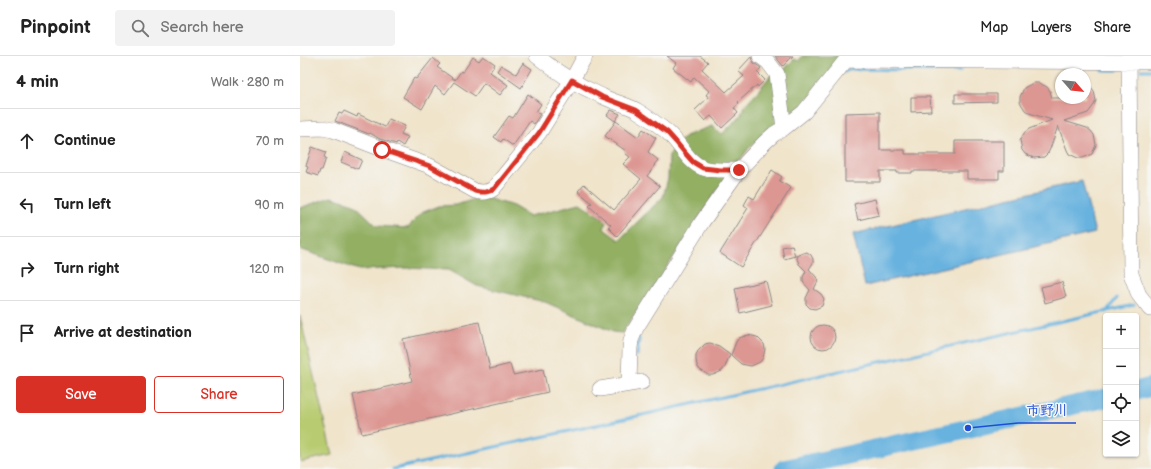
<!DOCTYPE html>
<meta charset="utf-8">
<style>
:root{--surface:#fff;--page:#f2f2f2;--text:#222;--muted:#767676;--line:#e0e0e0;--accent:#d93025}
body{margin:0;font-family:"Balsamiq Sans","Klee One",sans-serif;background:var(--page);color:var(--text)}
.controls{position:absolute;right:12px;bottom:12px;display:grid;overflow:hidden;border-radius:4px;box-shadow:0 1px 3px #0004}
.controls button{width:36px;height:36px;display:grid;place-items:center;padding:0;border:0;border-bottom:1px solid var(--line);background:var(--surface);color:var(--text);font:20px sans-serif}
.compass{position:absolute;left:755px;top:12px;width:36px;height:36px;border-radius:50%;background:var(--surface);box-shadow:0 1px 3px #0004;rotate:118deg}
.stop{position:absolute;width:12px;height:12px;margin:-9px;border:3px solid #d93025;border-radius:50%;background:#fff}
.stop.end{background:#d93025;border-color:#fff;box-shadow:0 1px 4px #0008}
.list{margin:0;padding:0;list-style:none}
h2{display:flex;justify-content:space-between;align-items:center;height:52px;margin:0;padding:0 16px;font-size:17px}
h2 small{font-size:13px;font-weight:400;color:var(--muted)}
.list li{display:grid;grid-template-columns:26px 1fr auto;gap:12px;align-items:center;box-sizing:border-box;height:64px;padding:0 16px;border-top:1px solid var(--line)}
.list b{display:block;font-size:15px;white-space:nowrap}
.list em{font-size:13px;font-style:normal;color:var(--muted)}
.actions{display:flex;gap:8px;padding:12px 16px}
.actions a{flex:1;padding:9px 0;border:1px solid var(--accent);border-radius:4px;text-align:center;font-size:14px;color:var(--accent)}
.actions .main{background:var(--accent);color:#fff}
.icon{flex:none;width:22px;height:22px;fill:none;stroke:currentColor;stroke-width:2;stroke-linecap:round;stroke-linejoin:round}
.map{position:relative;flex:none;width:851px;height:413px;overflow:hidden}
header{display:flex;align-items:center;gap:24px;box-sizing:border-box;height:56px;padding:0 20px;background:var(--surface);border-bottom:1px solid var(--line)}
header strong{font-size:19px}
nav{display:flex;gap:22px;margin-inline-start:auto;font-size:14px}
.search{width:280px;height:36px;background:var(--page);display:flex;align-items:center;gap:10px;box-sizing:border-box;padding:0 14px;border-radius:4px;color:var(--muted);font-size:15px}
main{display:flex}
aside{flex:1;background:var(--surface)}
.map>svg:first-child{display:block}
.green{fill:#b8cb6f;stroke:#6d7655}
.forest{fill:#92af62;stroke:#5a684e}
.water{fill:#67b2df;stroke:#446a8d}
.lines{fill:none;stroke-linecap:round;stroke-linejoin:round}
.stream{stroke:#67b2df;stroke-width:3}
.river{stroke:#67b2df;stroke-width:19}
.building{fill:#dd9793}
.minor-casing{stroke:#898383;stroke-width:16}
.minor{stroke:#fff;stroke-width:15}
.route{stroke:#d93025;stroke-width:5}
.leader{fill:none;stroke:#1d4ed8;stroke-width:1.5}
.callout-dot{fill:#1d4ed8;stroke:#f6f6f2;stroke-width:1.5}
.callout-label{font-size:14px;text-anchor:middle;font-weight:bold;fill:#1d4ed8;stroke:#f6f6f2;stroke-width:3;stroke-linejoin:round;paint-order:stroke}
</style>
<header>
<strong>Pinpoint</strong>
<div class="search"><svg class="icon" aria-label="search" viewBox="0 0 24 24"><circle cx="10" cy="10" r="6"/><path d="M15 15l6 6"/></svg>Search here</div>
<nav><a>Map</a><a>Layers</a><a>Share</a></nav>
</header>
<main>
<aside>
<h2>4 min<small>Walk · 280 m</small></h2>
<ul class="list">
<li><svg class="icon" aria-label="ahead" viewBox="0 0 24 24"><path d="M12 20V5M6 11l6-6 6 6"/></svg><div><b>Continue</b></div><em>70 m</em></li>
<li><svg class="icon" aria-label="left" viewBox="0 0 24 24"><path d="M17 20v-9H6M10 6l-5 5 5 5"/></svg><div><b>Turn left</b></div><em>90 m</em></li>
<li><svg class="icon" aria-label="right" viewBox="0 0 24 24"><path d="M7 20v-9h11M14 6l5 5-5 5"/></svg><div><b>Turn right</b></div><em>120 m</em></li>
<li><svg class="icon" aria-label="arrive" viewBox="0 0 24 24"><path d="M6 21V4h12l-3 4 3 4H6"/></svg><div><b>Arrive at destination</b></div></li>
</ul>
<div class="actions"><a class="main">Save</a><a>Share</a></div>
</aside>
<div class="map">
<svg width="851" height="413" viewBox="0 0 851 413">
<rect width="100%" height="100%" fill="#f6f6f2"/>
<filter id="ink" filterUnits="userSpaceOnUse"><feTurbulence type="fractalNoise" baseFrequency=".025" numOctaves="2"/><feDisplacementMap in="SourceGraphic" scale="8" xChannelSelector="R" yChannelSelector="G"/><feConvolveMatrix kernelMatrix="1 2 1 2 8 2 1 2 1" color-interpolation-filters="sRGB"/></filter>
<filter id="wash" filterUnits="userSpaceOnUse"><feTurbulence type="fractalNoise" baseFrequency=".012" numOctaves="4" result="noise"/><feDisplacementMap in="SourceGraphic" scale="16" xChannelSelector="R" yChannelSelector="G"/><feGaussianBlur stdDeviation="0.9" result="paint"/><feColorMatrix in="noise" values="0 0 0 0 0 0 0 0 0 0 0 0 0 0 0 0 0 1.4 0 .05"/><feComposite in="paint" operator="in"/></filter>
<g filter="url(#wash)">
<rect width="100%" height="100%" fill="#f0e4cb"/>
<path class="green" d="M0,260L32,399L0,406Z"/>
<path class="forest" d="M502,0H546L500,54L479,65L449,92L414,139L356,228L322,277L313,276L245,246L177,230L149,214L106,212L59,214L0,193V152L31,141L54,148L77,170L108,172L121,157L139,150L156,149L175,143L187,142L213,150L230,160L280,147L302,162L306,167L304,173L319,184L363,141L368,122L369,99L385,80L412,70L422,78L441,59L444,50L457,36L476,13L482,16L494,3L499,5Z"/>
<path class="water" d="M782,125L795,177L565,230L553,178Z"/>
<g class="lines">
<path class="stream" d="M802,14H817
M841,14H851
M544,16L551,13L660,15
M806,256L817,242
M337,299L339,283
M93,413L320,364L834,249"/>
<path class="river" d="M836,335L851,331
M484,413L806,342"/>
</g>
<g id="blocks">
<path class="building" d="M183,0L195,8L190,16L208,29L200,39L184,27L175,40L154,26L145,38L135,30L122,53L103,41L114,22L116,23L133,2L140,8L137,11L155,24L161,15L163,16L173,1L179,5Z
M367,0H400L408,6L402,13L426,36L444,20L438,15L451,1L454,7L461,12L457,16L465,24L458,31L457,29L438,46L439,48L434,52L438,57L422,72L411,60L405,65L395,54L409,41L406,39L409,35L394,21L391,26L373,12L376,7Z
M475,0H493L483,10Z
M223,7L232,13L221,32L197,15L201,9L216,18Z
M785,23L794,35L796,45L794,49L788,57L764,65L787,72L791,75L794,79L796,89L792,98L783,102H778L769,98L767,94L758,70L750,93L748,97L744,101L734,102L725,98L722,94L720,84L725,76L729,73L752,64L729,57L725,54L720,46V41L724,32L733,27H738L743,29L747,31L750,35L752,42H785Z
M228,38L241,48L236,56L240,58L234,68L230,65L213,90L203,83L201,86L194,81L209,60L213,62Z
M655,38H697V46L655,47Z
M611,41H630L631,55L611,56Z
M311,54L320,58L315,65L307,59Z
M44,55L57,61L58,58L85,71L89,63L105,70L101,78L108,81L103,90L97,86L96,88L80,83L70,77L69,78L35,65L39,57L42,58Z
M580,56V94H605V98H655V85H704V115H699V123H667V115H612V117H597V115H580V126H545V57Z
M316,65L338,81L343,73L356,82L348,96L358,104L354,109L355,110L347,120L360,130L317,180L308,171L311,169L289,150L292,147L278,135L284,128L314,154L341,123L323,108L330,101L325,97L326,95L305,80Z
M12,91L26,96L24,101L26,102L22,114H20L18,120L6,116L8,111L6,110Z
M45,96L62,104L58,113L41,106Z
M472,114L482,121L479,125L491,132L441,211L420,197L448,152L444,149L449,140L454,143Z
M575,143L579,159L558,164L554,148Z
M492,189L495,200L484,203L482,191Z
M507,196L511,199L513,203V207L509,213L517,222L518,225L514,233L521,238L524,243L522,250L515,253L510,252L506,248V242L510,234L503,226V221L506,215L499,208L496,200L503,197Z
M466,225L472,249L440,257L435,232Z
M762,226L766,241L745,247L741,231Z
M179,266L190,313L210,308L213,319L243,313L248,336L62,378L53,339L112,325L103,283Z
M511 281a12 12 0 1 1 24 0a12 12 0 1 1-24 0Z
M448,279L457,281L464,288L465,293L463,302L460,306L451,310L441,308L431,299L436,286L439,282Z
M410,287L419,290L430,298L425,311L422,315L413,319H408L399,313L397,309L396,304V299L398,295L405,288Z"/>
</g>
</g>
<g filter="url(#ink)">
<use href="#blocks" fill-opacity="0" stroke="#898383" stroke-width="1"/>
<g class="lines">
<g class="minor-casing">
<path id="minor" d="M237,0C256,16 279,30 302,40C313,46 325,48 336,54C346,60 357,68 366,75C380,86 386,105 403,112C411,115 430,114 439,114
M460,0L468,6L477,18L484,72
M829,0L831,218L839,239L850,253H851
M0,73L22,72L33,74L82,93L130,110L175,135C182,137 187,137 193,133L239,77L272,24L285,0
M329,328L330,292L331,284L336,272L402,166L439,114L464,87L474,78L484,72L504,56L546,4L851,6
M300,333L342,326"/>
</g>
<use href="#minor" class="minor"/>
</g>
</g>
<g class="lines" filter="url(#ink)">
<path class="route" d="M82,94L130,110L175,135C182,137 187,137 194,133L239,77L272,24L302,41L336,54L367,76L376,86L385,97L393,106L403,112L420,114H439"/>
</g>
<path class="leader" d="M668 372L718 367H776"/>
<circle class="callout-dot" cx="668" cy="372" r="4"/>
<g class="callout-label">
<text x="747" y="359">市野川</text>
</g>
</svg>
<div class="controls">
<button>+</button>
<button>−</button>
<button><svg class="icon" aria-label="locate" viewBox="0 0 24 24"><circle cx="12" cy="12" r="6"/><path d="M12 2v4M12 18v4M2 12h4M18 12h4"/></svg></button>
<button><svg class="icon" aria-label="layers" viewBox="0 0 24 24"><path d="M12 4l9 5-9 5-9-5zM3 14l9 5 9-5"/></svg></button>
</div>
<svg class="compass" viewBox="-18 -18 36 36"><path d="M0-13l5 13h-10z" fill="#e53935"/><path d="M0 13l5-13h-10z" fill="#767676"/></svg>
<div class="stop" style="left:82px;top:94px"></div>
<div class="stop end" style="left:439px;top:114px"></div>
</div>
</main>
